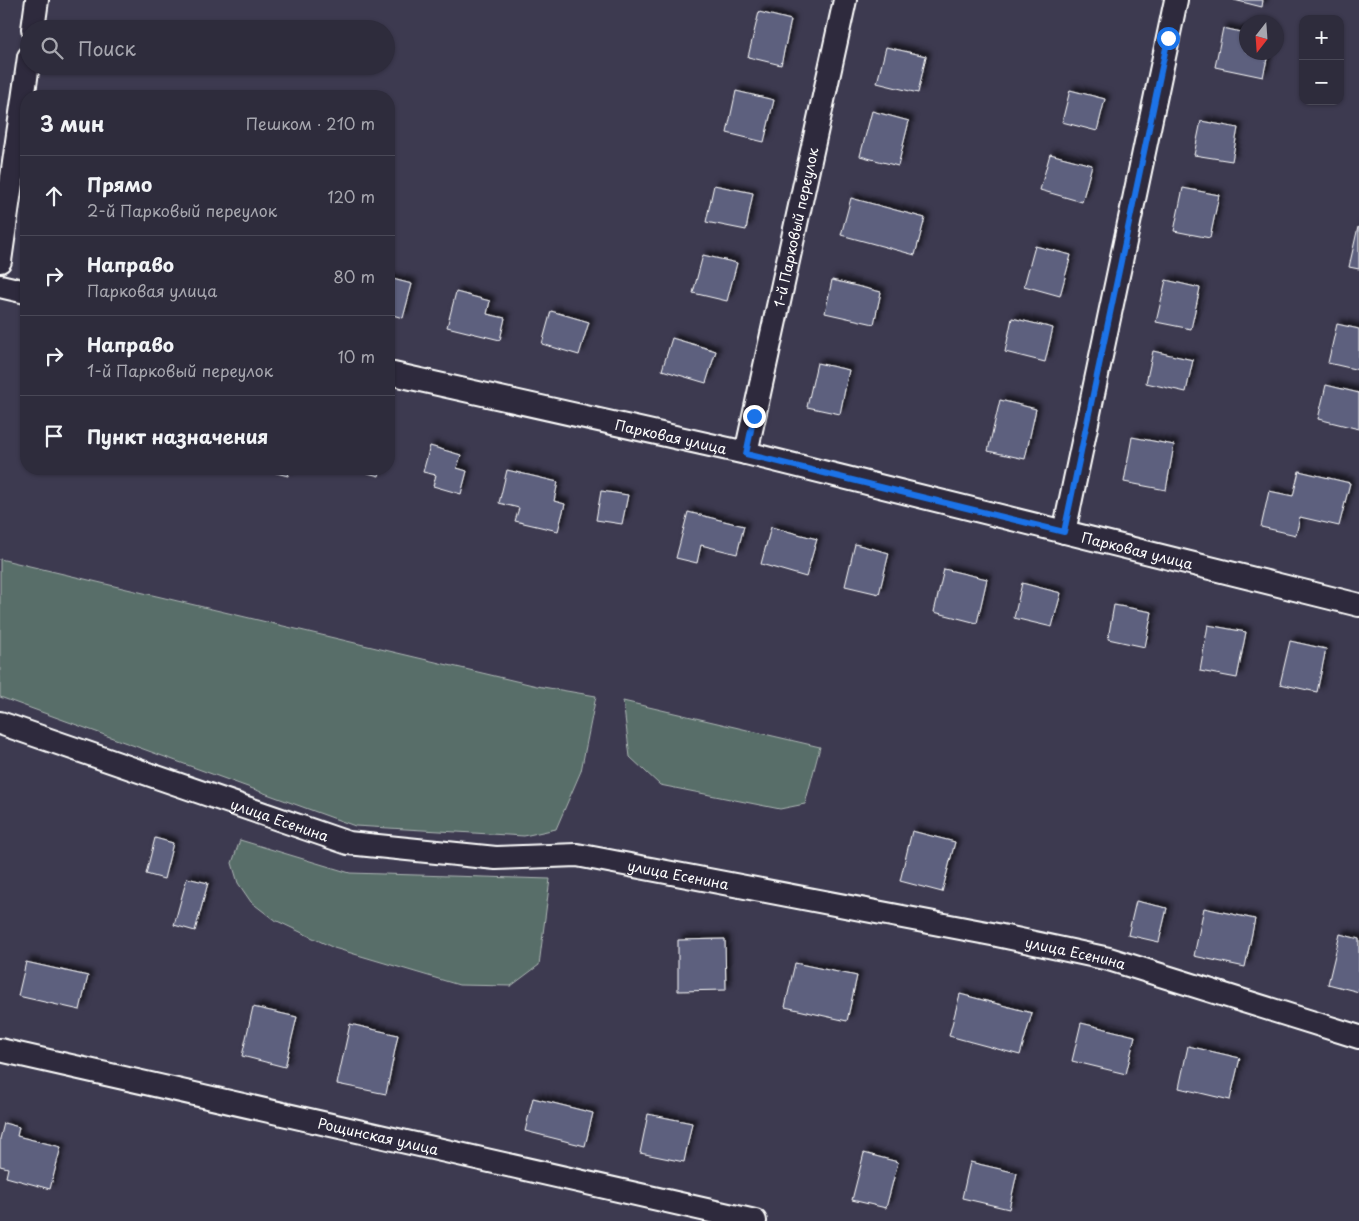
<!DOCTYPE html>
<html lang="ru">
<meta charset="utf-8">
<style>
:root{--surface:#2e2c3c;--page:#3a3847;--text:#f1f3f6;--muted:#a7a7af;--line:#494856}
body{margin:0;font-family:"Playpen Sans",sans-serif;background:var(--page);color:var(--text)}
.controls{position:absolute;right:15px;top:15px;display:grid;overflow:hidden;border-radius:10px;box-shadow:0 1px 4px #0004}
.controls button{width:45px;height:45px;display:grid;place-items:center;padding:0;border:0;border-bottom:1px solid var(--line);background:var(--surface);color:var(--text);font:25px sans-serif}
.compass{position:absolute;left:1239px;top:15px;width:45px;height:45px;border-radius:50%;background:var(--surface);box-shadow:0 1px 4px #0004;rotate:197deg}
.stop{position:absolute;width:15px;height:15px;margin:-11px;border:4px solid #1a73e8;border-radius:50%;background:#fff}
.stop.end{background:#1a73e8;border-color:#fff;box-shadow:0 1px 5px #0008}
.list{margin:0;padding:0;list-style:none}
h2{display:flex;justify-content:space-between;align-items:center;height:65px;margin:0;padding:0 20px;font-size:21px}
h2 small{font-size:16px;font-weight:400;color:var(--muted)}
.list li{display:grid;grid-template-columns:32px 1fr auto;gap:15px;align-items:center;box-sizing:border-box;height:80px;padding:0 20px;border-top:1px solid var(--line)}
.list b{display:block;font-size:19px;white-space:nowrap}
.list p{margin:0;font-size:16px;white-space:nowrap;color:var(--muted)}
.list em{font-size:16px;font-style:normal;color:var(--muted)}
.icon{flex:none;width:28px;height:28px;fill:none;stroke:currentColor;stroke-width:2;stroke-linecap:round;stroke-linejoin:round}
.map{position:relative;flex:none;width:1359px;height:1221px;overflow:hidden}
.search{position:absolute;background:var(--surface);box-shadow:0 1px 4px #0004;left:20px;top:20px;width:375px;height:55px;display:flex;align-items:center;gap:12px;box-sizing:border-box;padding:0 18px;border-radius:28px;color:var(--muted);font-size:19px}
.panel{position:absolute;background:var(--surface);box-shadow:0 1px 4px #0004;left:20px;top:90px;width:375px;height:385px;border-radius:20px}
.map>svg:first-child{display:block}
.green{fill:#596e69;stroke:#acb6b4}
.building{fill:#5d617e;stroke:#fff;filter:url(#shadow)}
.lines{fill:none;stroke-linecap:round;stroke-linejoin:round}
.minor-casing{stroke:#fff;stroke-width:26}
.minor{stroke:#2f2a3d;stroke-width:22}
.route{stroke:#1a73e8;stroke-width:6}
.labels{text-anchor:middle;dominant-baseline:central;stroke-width:4;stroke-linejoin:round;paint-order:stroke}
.street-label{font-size:14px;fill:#fff;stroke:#2f2a3d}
</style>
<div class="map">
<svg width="1359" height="1221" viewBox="0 0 1359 1221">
<defs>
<filter id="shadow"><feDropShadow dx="4.5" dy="-4.5" stdDeviation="2.5" flood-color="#0009"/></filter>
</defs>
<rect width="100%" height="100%" fill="#3d3a50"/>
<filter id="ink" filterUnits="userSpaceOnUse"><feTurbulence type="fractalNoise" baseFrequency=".02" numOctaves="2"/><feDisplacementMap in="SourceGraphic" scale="10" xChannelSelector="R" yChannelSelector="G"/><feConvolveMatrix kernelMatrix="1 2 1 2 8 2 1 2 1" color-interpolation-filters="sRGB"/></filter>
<g filter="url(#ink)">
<path class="green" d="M0,559L537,686L596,696L581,771L556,829L524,836L355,826L0,697Z
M623,701L820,747L805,804L780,809L660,785L630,757Z
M240,840L350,873L550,879L539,965L511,986L459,985L334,948L273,919L251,902L238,883L232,863Z"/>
<path class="building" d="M1234,0H1263L1262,7Z
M759,12L791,20L781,65L748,57Z
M1223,28L1246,33V52H1257V57L1267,59L1263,77L1215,67Z
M886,47L926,56L918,93L877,83Z
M1070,90L1105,99L1097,131L1062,122Z
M736,91L774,100L764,142L727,133Z
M872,111L909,121L898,166L860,156Z
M1201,121L1238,128L1232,161L1194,155Z
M1050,154L1092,165L1082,202L1040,190Z
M714,185L753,193L746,230L706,222Z
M1183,188L1219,195L1210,238L1174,231Z
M851,198L925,218L915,255L841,235Z
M1358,227H1359V269L1349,267Z
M1035,246L1071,255L1060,296L1024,286Z
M703,255L737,263L727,301L693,293Z
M389,278L412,284L403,318L389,314Z
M832,280L881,292L874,324L825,313Z
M1166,280L1200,288L1191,329L1156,322Z
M456,292L490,301L487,314L505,318L500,340L447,327Z
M551,311L589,322L579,355L542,344Z
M1012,318L1053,328L1045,362L1005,352Z
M1337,324L1359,329V370L1328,363Z
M672,338L716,351L706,383L662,370Z
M1153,351L1193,360L1186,392L1146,383Z
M817,363L849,370L840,414L807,407Z
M1326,385L1359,393V429L1318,419Z
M1000,400L1036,409L1025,459L988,451Z
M1132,437L1174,445L1166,490L1124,482Z
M430,446L461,455L457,468L467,471L461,494L433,486L436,475L423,472Z
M261,469H290L288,476Z
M352,469H381L379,476Z
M507,470L558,482L554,501L565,504L558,531L515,521L519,508L499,503Z
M1299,471L1350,483L1339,526L1300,517L1296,535L1261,527L1269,491L1293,496Z
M601,491L628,495L622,524L596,520Z
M688,512L744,526L737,554L701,545L697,563L676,558Z
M771,527L817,539L806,577L761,564Z
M855,544L889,553L879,594L845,586Z
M944,569L987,579L977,623L934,612Z
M1022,583L1061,593L1052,627L1014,618Z
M1114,605L1152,612L1145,647L1108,639Z
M1208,625L1246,632L1237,678L1200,671Z
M1290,641L1326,649L1317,692L1280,684Z
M912,831L955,842L942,892L900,881Z
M155,838L173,843L164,879L146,874Z
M187,878L208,883L195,931L174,925Z
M1136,901L1167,908L1159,942L1128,935Z
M1204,908L1255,919L1245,967L1194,956Z
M1340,934L1359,939V992L1328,984Z
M725,939L726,990L678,991V940Z
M26,962L88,976L80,1010L18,996Z
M795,963L857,976L847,1021L785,1007Z
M960,994L1032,1013L1020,1055L949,1036Z
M253,1007L297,1017L285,1067L242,1056Z
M1081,1023L1135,1036L1126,1074L1072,1061Z
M350,1024L398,1035L386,1094L337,1084Z
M1188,1046L1240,1058L1230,1100L1179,1088Z
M533,1098L593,1113L585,1146L525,1131Z
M648,1114L692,1123L684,1162L640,1153Z
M4,1123L19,1127L17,1136L61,1147L50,1189L6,1177L8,1168L0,1166V1139Z
M864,1153L898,1162L886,1208L852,1200Z
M970,1162L1017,1173L1009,1209L962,1198Z"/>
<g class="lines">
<g class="minor-casing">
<g id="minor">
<path d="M33,29L37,0"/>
<path d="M0,261L29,57"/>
<path d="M0,286L26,292"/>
<path id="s1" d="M389,373L746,453L1359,605"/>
<path id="s2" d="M746,453L845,0"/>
<path d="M1064,532L1176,0"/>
<path id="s3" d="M0,723L348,843L496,858L577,855L997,935L1109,959L1359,1037"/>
<path id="s4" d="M0,1050L755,1221"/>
</g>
</g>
<use href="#minor" class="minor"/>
</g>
</g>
<g class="lines" filter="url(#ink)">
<path class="route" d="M754,416L746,454L1064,532L1168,38"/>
</g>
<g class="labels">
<g class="street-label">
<text stroke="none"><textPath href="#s2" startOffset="231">1-й Парковый переулок</textPath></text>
<text stroke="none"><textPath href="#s1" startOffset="289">Парковая улица</textPath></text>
<text stroke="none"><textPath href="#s1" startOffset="769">Парковая улица</textPath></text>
<text stroke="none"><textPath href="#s3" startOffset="296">улица Есенина</textPath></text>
<text stroke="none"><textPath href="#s3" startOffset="701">улица Есенина</textPath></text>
<text stroke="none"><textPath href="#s3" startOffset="1106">улица Есенина</textPath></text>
<text stroke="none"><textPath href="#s4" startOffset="388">Рощинская улица</textPath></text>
</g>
</g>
</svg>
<div class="controls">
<button>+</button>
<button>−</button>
</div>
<svg class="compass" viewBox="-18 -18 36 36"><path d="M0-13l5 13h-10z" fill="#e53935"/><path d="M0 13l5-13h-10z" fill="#a7a7af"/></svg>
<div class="stop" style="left:1168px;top:38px"></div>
<div class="stop end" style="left:754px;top:416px"></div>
<div class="search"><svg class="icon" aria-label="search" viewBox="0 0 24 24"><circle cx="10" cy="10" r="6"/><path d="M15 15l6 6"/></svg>Поиск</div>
<section class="panel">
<h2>3 мин<small>Пешком · 210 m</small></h2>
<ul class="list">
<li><svg class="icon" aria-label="ahead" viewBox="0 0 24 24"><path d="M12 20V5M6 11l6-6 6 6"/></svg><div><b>Прямо</b><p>2-й Парковый переулок</p></div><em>120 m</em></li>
<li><svg class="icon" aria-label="right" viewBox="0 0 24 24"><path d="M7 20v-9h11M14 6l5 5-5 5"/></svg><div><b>Направо</b><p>Парковая улица</p></div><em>80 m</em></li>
<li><svg class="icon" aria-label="right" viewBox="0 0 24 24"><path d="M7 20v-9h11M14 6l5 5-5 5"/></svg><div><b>Направо</b><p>1-й Парковый переулок</p></div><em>10 m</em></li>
<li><svg class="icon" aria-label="arrive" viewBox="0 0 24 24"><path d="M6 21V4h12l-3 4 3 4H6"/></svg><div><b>Пункт назначения</b></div></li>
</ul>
</section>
</div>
